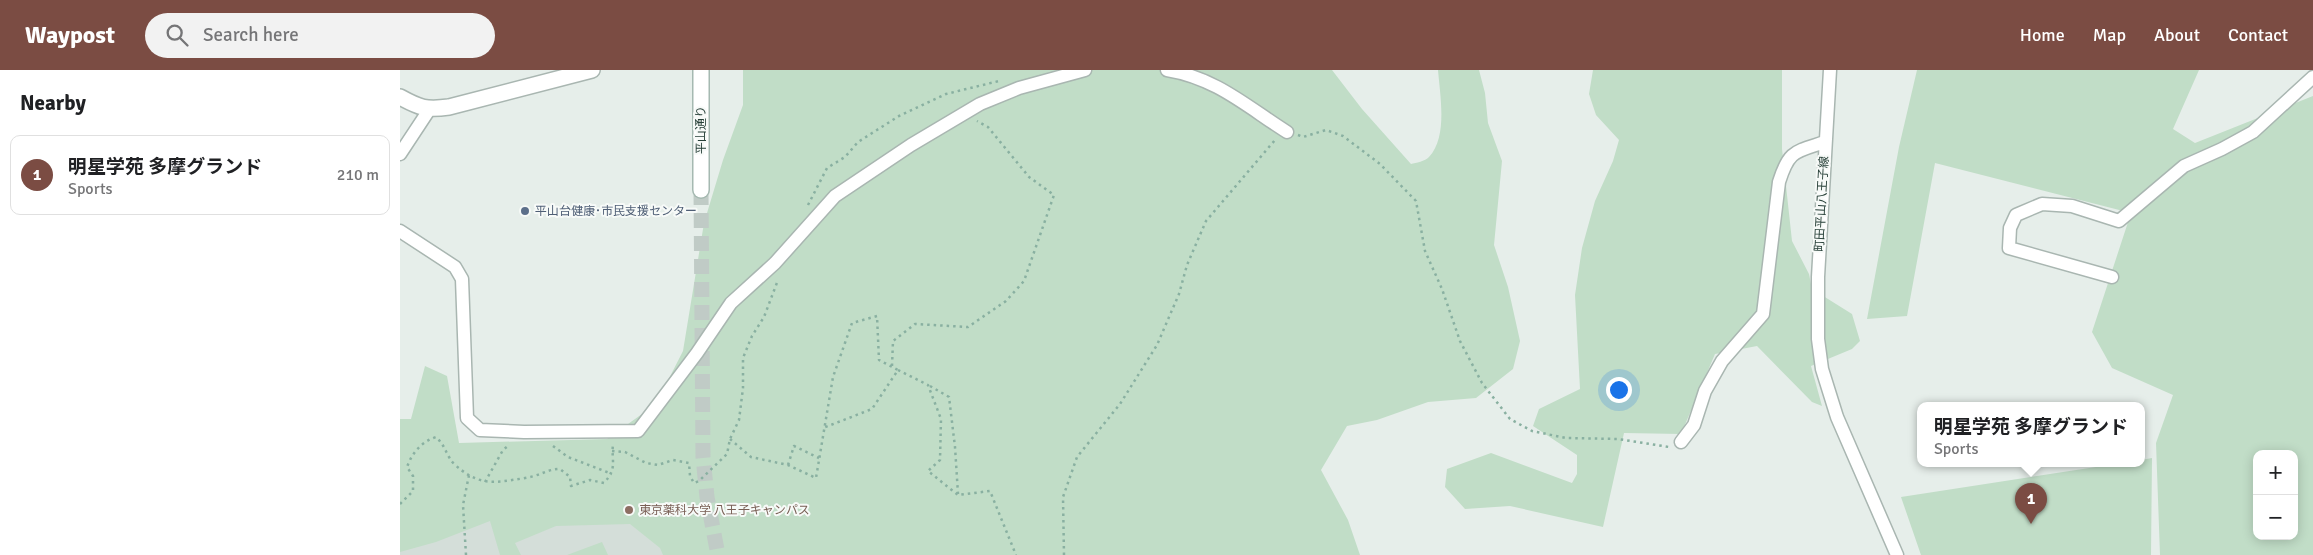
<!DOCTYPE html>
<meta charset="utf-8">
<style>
:root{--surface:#fff;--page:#f2f2f2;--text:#202124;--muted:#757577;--line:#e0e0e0;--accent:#7b4c43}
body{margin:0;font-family:Signika,"Noto Sans JP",sans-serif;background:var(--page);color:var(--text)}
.controls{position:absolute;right:15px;bottom:15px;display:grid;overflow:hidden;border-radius:10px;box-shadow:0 2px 12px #0003}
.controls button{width:45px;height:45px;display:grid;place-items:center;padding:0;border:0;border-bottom:1px solid var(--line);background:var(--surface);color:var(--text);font:25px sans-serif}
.you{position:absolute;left:1218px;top:319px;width:18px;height:18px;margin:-12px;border:4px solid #fff;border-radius:50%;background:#1a73e8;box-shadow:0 0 0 8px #1a73e833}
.badge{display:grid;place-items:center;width:32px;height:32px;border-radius:50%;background:var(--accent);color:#fff;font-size:16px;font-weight:700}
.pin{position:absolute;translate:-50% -41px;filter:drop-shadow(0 1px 2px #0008)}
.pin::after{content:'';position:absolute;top:26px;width:18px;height:15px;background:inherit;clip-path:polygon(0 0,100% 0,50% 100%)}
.popup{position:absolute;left:1517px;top:332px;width:228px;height:65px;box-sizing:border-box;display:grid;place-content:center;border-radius:10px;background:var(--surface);filter:drop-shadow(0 1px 4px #0005);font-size:16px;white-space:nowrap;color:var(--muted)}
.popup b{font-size:19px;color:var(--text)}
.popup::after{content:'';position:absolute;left:50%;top:100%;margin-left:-10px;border:10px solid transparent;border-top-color:var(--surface)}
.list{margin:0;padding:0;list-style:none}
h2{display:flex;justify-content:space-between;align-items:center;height:65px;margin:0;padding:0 20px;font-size:21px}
h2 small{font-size:16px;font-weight:400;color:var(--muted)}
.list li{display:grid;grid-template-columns:32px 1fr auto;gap:15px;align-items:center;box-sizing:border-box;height:80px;margin:0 10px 10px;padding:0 10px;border:1px solid var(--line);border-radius:10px}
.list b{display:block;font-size:19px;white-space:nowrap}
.list p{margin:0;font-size:16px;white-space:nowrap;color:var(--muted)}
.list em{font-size:16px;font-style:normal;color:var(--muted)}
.icon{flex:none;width:28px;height:28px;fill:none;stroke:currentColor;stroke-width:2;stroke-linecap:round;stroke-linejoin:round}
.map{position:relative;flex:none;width:1913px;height:485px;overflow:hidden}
header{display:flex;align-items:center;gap:30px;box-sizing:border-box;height:70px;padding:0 25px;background:var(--accent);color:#fff}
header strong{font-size:24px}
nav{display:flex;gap:28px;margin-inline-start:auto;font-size:18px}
.search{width:350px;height:45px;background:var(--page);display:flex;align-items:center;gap:12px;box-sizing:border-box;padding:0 18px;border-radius:28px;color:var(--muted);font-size:19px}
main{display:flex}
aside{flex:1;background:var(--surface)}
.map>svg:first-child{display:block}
.built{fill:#d4ded9}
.green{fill:#c1ddc7;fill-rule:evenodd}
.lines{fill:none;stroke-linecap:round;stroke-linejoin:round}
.secondary-tunnel{stroke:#c0cbc6;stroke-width:15;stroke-dasharray:15 8;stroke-linecap:butt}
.minor-casing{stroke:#a9b6b1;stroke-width:15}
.tertiary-casing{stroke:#a9b6b1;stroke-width:18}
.secondary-casing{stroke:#a5b9b1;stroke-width:18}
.path{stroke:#89b0a1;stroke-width:2.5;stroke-dasharray:2.5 4;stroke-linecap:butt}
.minor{stroke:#fff;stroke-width:12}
.tertiary{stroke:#fff;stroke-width:15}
.secondary{stroke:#fff;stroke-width:15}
.service-dot{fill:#5c6f8a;stroke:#f7faf8;stroke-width:2}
.education-dot{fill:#8d6e63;stroke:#f7faf8;stroke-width:2}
.labels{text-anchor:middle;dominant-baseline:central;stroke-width:4;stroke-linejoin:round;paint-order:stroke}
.street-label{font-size:12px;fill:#263f37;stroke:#f7faf8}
.service-label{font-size:12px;fill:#4e5e75;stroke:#f7faf8;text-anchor:start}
.education-label{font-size:12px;fill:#785e54;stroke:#f7faf8;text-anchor:start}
</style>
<header>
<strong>Waypost</strong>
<div class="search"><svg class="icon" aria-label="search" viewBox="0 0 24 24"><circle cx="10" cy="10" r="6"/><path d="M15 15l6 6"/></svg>Search here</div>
<nav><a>Home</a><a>Map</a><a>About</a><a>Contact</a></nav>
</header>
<main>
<aside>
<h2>Nearby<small></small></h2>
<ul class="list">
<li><span class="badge">1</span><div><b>明星学苑 多摩グランド</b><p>Sports</p></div><em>210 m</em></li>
</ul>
</aside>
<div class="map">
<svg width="1913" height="485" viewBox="0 0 1913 485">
<rect width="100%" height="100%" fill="#e6eeea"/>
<path class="built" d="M284,424L294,485H0V463Z"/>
<path class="green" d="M343,0H932L962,39L1011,94C1016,93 1025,91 1029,87C1048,67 1040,25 1038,0H1079L1085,23L1088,53L1102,91L1094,175L1108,217L1120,271L1113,299L1076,328L1028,332L977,350L947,356L921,400L948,450L960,485H263L260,478L230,454L156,456L115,473L121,485H100L90,451L36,472L0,482V349H11L25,296L47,306L59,373L207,369L256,334L283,281L304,153L323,90L343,35Z
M1193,0H1382V79L1392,171L1409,204L1412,219L1452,244L1460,271L1452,279L1411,296L1422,336L1412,332L1357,276L1315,284L1281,364L1224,363L1203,457L1110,436L1065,439L1045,417L1047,399L1091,383L1172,413L1177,404V385L1133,356L1139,339L1180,319L1175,225L1182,178L1195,131L1213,91L1219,70L1196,45L1189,24Z
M1517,0H1799L1773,59L1795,73L1913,26V485H1760L1756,373L1773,325L1712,298L1692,262L1731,143L1535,93L1507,246L1467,249L1499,77ZM1857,384H1894V466H1857Z
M1752,388L1751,485H1521L1501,427L1722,393H1741V390Z
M202,472L208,485H167Z"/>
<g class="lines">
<path class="secondary-tunnel" d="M301,120L303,387L307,427L318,485"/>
<g class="minor-casing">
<path id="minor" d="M767,0C816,8 846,36 887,62
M1430,0L1418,207V269L1422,299L1437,347L1497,485
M0,84L29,40
M0,161L55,197L62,209L67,348L80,360L124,362L238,361L297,283L331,233L375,193L435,126L511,75L580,34L619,18L685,0
M1712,207L1609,178L1610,158L1616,145L1642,134L1672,136L1719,151L1784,96L1822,79L1853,62L1913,7
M1281,372L1294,355L1305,321L1322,291L1363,244L1379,112C1389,80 1395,82 1425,72"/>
</g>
<g class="tertiary-casing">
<path id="tertiary" d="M0,27C20,38 26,40 49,37L192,0"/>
</g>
<g class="secondary-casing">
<path id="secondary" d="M301,0V120"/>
</g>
<path class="path" d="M898,65L903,67L926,60L943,66L980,94L1016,131L1025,181L1042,219L1060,271L1082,313L1110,349L1132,361L1166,368L1218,369L1269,377
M408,135L427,98L445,87L458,72L499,46L546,24L599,11
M492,296L493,271L515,254L568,257L606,231L624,211L654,125L629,107L588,57L577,51
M498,300L528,315L541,349L540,390L528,401L558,425L590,421L616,485
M530,316L549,327L555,377L558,424
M330,369L351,387L388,395L416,408L433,307L452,253L477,246L479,290L498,300L472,339L423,358
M153,376L168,387L212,404
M212,381L225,382L246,393L258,395L273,390L289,393L290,406L294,413L299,411L327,384L330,369L339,350L343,318V288L352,266L364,247L378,210
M388,395L394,376L419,388
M85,412L103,380L109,375
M0,434L13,421V406L7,397C12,383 21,372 36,367C46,376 46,386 55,395C75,412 87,414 112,410C119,409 127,408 134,406C144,403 150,399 160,399L170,407L171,416L190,410L204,413C218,397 211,392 213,374
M66,485L63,435L69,405
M664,485L663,427L677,387L720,334L757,275L779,224L787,195L806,151L875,70"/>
<use href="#minor" class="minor"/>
<use href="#tertiary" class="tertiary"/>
<use href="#secondary" class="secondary"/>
</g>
<circle class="service-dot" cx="125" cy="141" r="5"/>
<circle class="education-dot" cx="229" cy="440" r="5"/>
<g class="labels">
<g class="street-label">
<text transform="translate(301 60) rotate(-90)">平山通り</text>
<text transform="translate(1422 134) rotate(-87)">町田平山八王子線</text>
</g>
<g class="service-label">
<text x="135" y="141">平山台健康･市民支援センター</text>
</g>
<g class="education-label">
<text x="239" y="440">東京薬科大学 八王子キャンパス</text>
</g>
</g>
</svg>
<div class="controls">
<button>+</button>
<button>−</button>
</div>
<div class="you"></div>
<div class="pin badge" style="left:1631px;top:454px">1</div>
<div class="popup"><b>明星学苑 多摩グランド</b>Sports</div>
</div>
</main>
